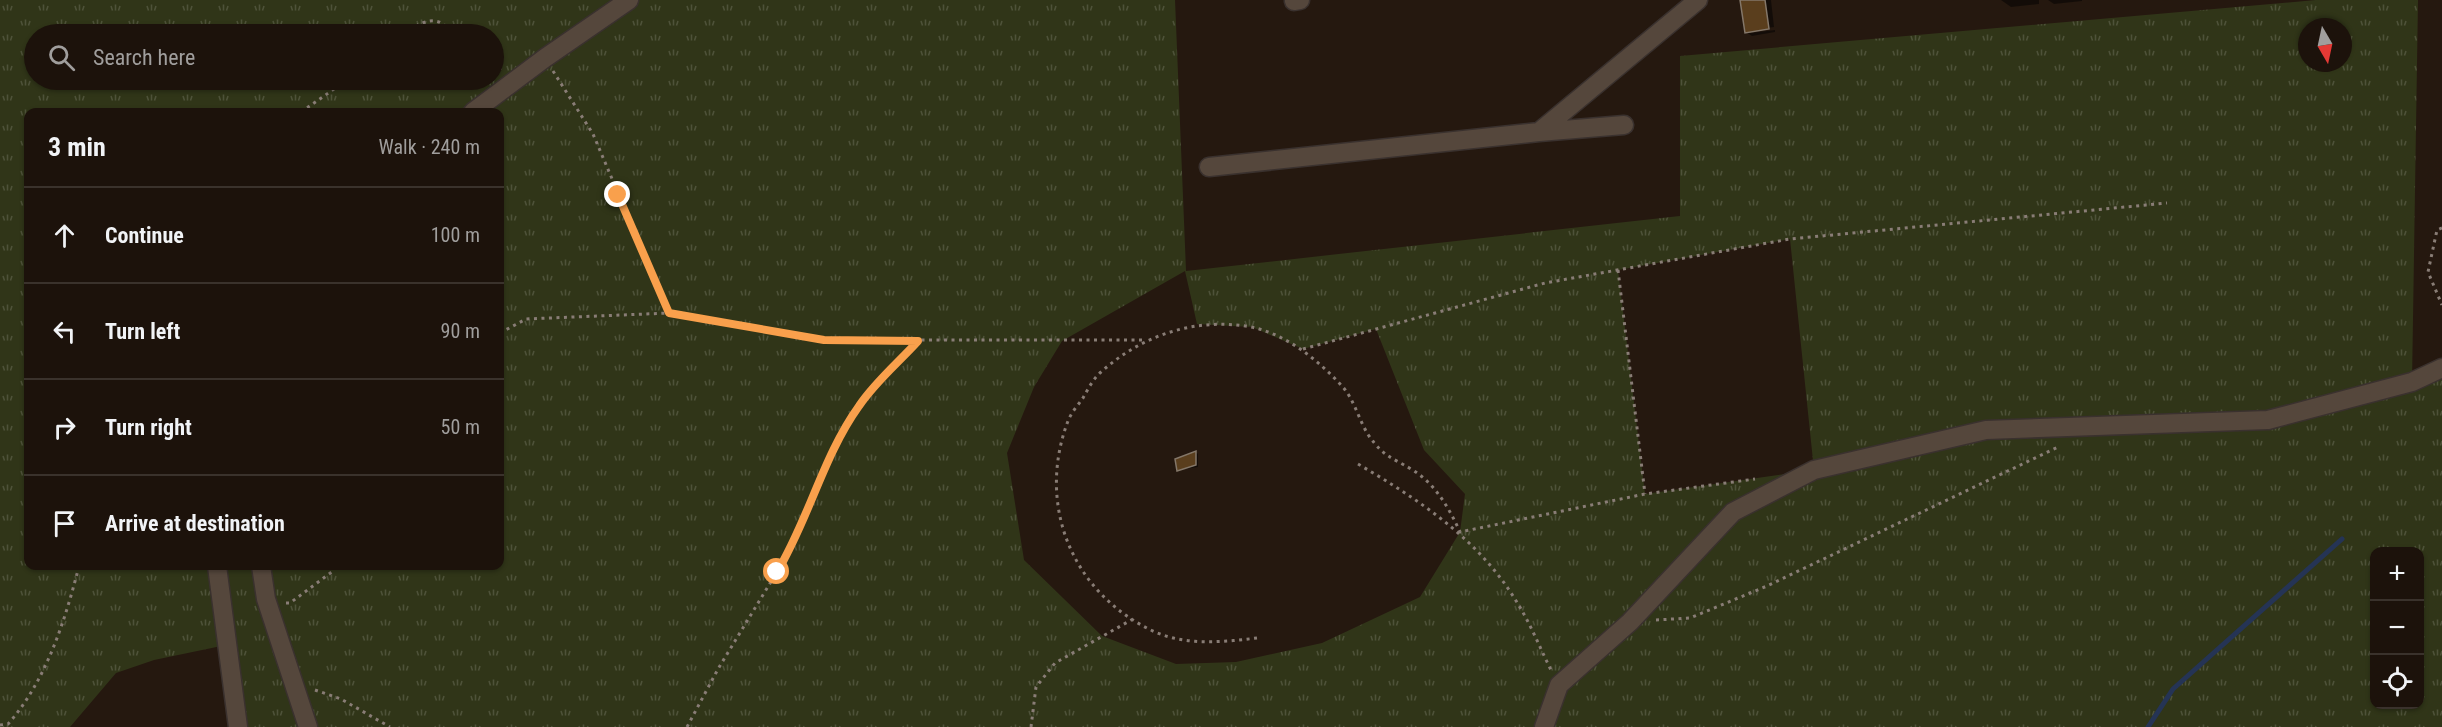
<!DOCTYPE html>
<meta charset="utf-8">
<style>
:root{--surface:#1c120b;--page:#292019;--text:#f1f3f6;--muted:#a09e9d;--line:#3a322c}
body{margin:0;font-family:"Roboto Condensed",sans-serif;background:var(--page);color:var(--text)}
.controls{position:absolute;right:18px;bottom:18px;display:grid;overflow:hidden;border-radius:12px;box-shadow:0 2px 4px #0004}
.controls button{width:54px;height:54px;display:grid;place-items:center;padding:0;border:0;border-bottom:2px solid var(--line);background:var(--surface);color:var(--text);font:30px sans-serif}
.compass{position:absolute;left:2298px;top:18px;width:54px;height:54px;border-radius:50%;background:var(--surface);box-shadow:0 2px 4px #0004;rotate:171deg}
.stop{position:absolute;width:18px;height:18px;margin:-14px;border:4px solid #f9a04c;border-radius:50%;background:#fff}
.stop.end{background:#f9a04c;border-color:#fff;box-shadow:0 2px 6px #0008}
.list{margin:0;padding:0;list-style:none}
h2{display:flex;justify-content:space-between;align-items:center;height:78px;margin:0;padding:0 24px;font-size:26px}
h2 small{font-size:20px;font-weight:400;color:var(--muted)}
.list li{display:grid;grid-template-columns:39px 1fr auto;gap:18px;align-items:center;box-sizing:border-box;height:96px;padding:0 24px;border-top:2px solid var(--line)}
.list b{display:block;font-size:22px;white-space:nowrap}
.list em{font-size:20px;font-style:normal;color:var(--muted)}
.icon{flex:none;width:33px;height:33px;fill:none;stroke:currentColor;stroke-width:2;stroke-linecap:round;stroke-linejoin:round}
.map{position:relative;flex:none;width:2442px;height:727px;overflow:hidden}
.search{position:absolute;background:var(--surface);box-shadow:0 2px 4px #0004;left:24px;top:24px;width:480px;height:66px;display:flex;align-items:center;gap:15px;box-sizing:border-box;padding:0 21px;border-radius:33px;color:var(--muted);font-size:22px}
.panel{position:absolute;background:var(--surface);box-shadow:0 2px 4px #0004;left:24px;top:108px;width:480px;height:462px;border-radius:12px}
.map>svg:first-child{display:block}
.grass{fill:url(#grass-tufts);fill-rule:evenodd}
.shadow{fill:#0007}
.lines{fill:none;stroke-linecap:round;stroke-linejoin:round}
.stream{stroke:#253455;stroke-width:5}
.building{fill:#5a3e1d;stroke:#847769;stroke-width:1.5}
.street-casing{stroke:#3a312e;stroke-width:21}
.secondary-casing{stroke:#3a312e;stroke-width:21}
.path{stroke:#897d76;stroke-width:3;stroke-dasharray:3 4.5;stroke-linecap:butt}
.street{stroke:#55473c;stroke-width:18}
.secondary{stroke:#55473c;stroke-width:18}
.route{stroke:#f9a04c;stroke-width:8}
</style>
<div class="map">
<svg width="2442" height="727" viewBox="0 0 2442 727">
<defs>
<pattern id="grass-tufts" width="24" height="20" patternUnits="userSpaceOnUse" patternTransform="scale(1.5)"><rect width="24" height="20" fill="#303518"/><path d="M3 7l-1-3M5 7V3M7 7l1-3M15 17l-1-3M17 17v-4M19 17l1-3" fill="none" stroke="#4e5239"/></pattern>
</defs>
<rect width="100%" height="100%" fill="#25180f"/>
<path class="grass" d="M0,0H1175L1186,271L1680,216V56L2316,0H2418L2412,381L2442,368V727H238L226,645L154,660L116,673L70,727H0ZM2307,27H2343V63H2307ZM34,34H494V80H34ZM28,112H500V566H28ZM1790,239L1814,470L1645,494L1618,270ZM1185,271L1197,324L1252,327L1303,349L1376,329L1424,450L1465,494L1460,532L1420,597L1322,643L1236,662L1176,664L1102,636L1024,560L1007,453L1034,387L1062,341ZM2374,552H2420V704H2374Z"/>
<path class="shadow" d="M1742,0H1771L1774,27L1750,30V33L1775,30V32L1752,36L1746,32Z
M2039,0V4L2011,7L2001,0Z
M2048,0H2082V1L2054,4Z
M1196,452L1198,454V467L1178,470Z"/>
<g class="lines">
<path class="stream" d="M2148,727L2173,689L2342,539"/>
</g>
<path class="building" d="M1740,0H1765L1769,29L1745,33Z
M1196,451V465L1177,471L1175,459Z"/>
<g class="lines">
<g class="street-casing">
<path id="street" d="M1294,1L1300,0
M1539,132L1624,125
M1209,167L1539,132L1698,0
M261,566L266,599L308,727
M1544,727L1559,685L1630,622L1733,512L1814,470L1986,430L2268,420L2412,382L2442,368"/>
</g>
<g class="secondary-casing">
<path id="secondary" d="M473,112L545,58L629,0
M217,566L238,727"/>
</g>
<path class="path" d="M403,34C419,23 439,11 451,34
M494,63L501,70
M553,71L593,134L669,313
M301,112L347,80
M2442,228L2437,230L2428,272L2442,305
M1618,270L1645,494
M500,333L526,319L669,313L824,340H1142
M1303,349L1545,283L1790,239L2167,203
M1358,464C1421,501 1480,540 1518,604C1531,625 1540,648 1551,670
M286,603H290L333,571L334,566
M1656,620L1690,618L1767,586L2058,447
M1257,638C1223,642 1188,646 1155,632C1072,594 1036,505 1068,421C1071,413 1078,405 1083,398C1088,389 1093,379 1101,372C1142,335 1196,317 1251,327C1286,334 1318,360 1341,385C1354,398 1359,421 1369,436C1384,457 1391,457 1411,469C1435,483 1449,508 1460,532L1645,494L1755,479
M315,690L341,699L390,727
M0,725L8,724C46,681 65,621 79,566
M687,727L718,669L789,552L830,458L859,405L918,341
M1031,727L1036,687L1055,663L1133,619"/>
<use href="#street" class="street"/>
<use href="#secondary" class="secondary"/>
</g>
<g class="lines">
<path class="route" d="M618,195L669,313L824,340L918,341C899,362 875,382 859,406C823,456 809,519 777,572"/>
</g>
</svg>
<div class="controls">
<button>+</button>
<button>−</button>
<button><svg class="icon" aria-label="locate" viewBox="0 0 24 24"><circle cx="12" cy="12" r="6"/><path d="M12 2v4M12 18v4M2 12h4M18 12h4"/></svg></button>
</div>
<svg class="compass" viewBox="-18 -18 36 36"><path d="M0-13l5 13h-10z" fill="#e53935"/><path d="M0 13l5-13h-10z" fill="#a09e9d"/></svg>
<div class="stop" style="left:777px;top:572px"></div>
<div class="stop end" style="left:618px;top:195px"></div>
<div class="search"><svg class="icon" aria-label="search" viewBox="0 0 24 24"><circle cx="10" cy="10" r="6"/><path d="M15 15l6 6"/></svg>Search here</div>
<section class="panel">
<h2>3 min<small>Walk · 240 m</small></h2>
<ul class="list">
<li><svg class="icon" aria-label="ahead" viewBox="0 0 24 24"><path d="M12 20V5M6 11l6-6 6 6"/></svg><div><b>Continue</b></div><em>100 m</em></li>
<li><svg class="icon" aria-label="left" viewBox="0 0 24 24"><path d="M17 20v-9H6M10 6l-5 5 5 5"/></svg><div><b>Turn left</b></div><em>90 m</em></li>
<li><svg class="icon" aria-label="right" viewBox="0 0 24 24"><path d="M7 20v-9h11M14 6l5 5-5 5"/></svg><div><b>Turn right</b></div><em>50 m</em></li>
<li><svg class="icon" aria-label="arrive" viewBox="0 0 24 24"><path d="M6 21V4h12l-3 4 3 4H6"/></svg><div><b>Arrive at destination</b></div></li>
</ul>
</section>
</div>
